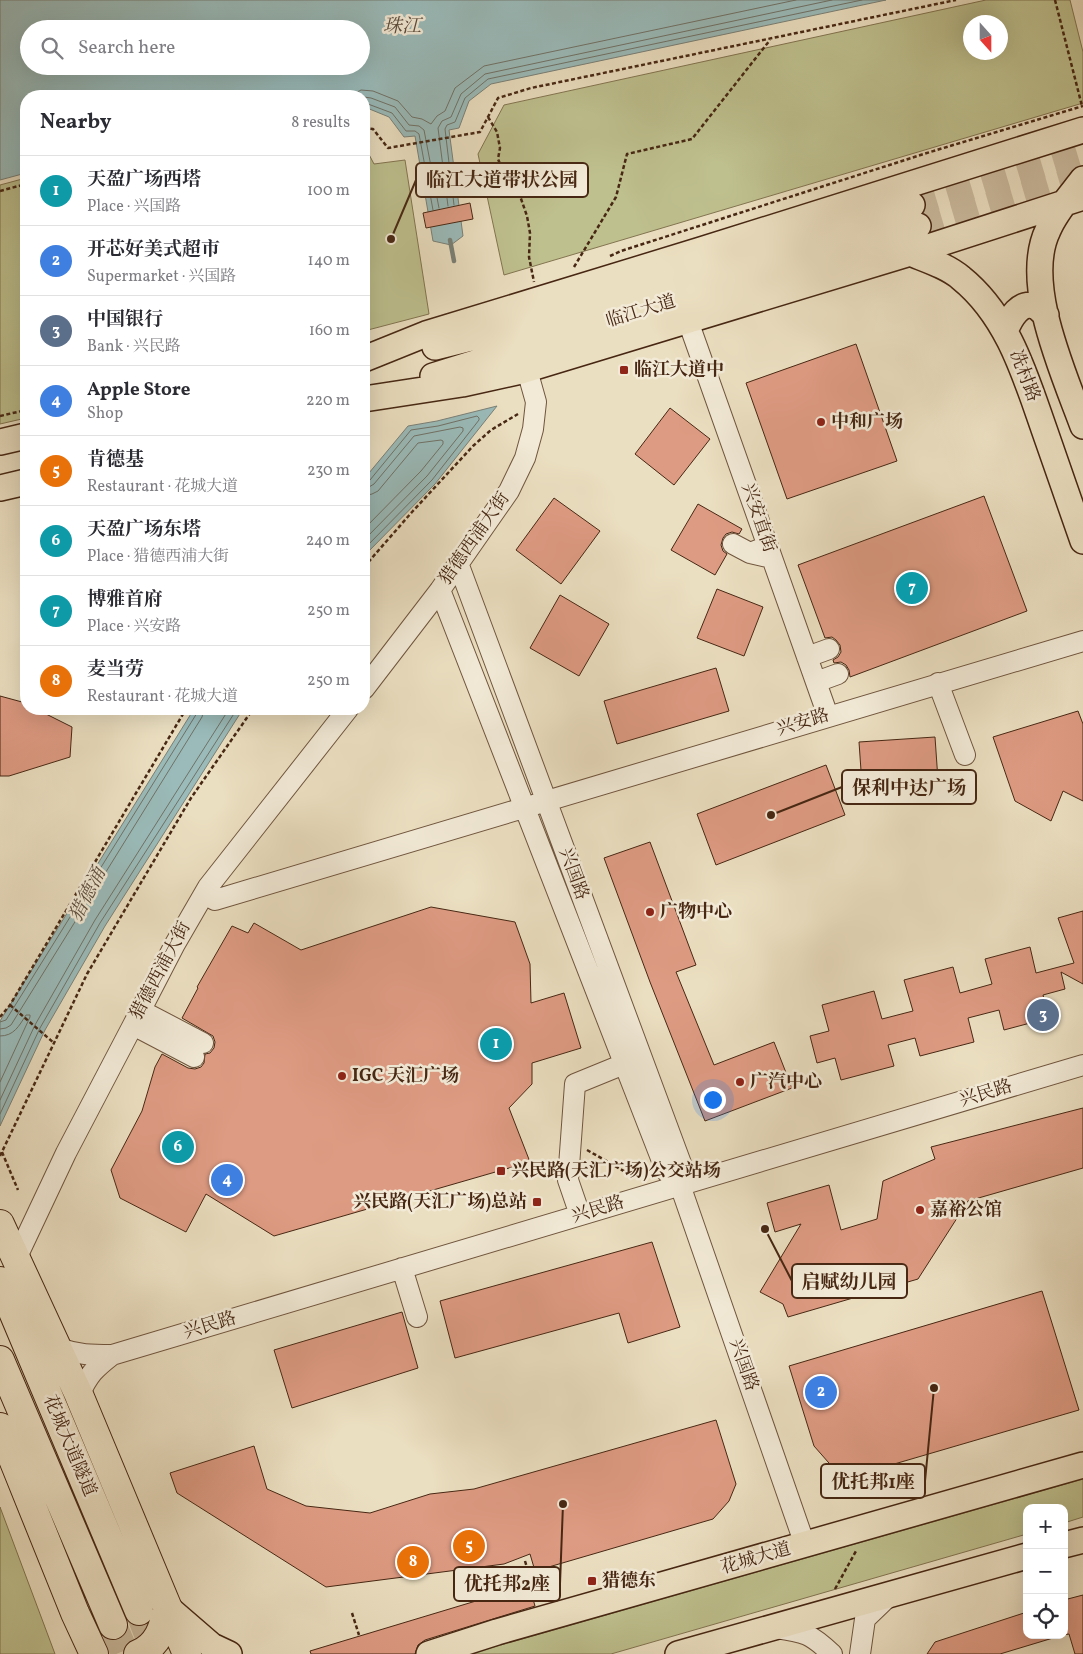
<!DOCTYPE html>
<meta charset="utf-8">
<style>
:root{--surface:#fff;--page:#f2f2f3;--text:#2b2b33;--muted:#7c7c81;--line:#e1e1e2;--accent:#d93025}
body{margin:0;font-family:Vollkorn,"Noto Serif SC",serif;background:var(--page);color:var(--text)}
.controls{position:absolute;right:15px;bottom:15px;display:grid;overflow:hidden;border-radius:10px;box-shadow:0 5px 20px #0002}
.controls button{width:45px;height:45px;display:grid;place-items:center;padding:0;border:0;border-bottom:1px solid var(--line);background:var(--surface);color:var(--text);font:25px sans-serif}
.compass{position:absolute;left:963px;top:15px;width:45px;height:45px;border-radius:50%;background:var(--surface);box-shadow:0 5px 20px #0002;rotate:159deg}
.you{position:absolute;left:712px;top:1099px;width:18px;height:18px;margin:-12px;border:4px solid #fff;border-radius:50%;background:#1a73e8;box-shadow:0 0 0 8px #1a73e833}
.badge{display:grid;place-items:center;width:32px;height:32px;border-radius:50%;background:var(--accent);color:#fff;font-size:16px;font-weight:700}
.pin{position:absolute;translate:-50% -50%;border:2px solid #fff;box-shadow:0 1px 5px #0006}
.list{margin:0;padding:0;list-style:none}
h2{display:flex;justify-content:space-between;align-items:center;height:65px;margin:0;padding:0 20px;font-size:21px}
h2 small{font-size:16px;font-weight:400;color:var(--muted)}
.list li{display:grid;grid-template-columns:32px 1fr auto;gap:15px;align-items:center;box-sizing:border-box;height:70px;padding:0 20px;border-top:1px solid var(--line)}
.list b{display:block;font-size:19px;white-space:nowrap}
.list p{margin:0;font-size:16px;white-space:nowrap;color:var(--muted)}
.list em{font-size:16px;font-style:normal;color:var(--muted)}
.icon{flex:none;width:28px;height:28px;fill:none;stroke:currentColor;stroke-width:2;stroke-linecap:round;stroke-linejoin:round}
.map{position:relative;flex:none;width:1083px;height:1654px;overflow:hidden}
.search{position:absolute;background:var(--surface);box-shadow:0 5px 20px #0002;left:20px;top:20px;width:350px;height:55px;display:flex;align-items:center;gap:12px;box-sizing:border-box;padding:0 18px;border-radius:28px;color:var(--muted);font-size:19px}
.panel{position:absolute;background:var(--surface);box-shadow:0 5px 20px #0002;left:20px;top:90px;width:350px;height:625px;border-radius:20px}
.map>svg:first-child{display:block}
.green{fill:#bec08e;stroke:#827450;fill-rule:evenodd}
.water{fill:#9abbba;stroke:#798077;fill-rule:evenodd}
.lines{fill:none;stroke-linecap:round;stroke-linejoin:round}
.shore{stroke:#707166;stroke-width:1}
.stream{stroke:#798077;stroke-width:4.5}
.building{fill:#de9b83;stroke:#472713}
.major-tunnel{stroke:#caba9e;stroke-width:25;stroke-dasharray:25 12;stroke-linecap:butt}
.highway-tunnel{stroke:#caba9e;stroke-width:28;stroke-dasharray:28 14;stroke-linecap:butt}
.minor-casing{stroke:#70553e;stroke-width:22}
.major-casing{stroke:#472713;stroke-width:28}
.highway-casing{stroke:#472713;stroke-width:30}
.path{stroke:#472713;stroke-width:2.5;stroke-dasharray:4 2.5;stroke-linecap:butt}
.minor{stroke:#f2ead7;stroke-width:20}
.major{stroke:#ebdfc1;stroke-width:25}
.highway{stroke:#ebdfc1;stroke-width:28}
.poi-dot{fill:#8f2418;stroke:#f2ead7;stroke-width:2}
.labels{text-anchor:middle;dominant-baseline:central;stroke-width:5;stroke-linejoin:round;paint-order:stroke}
.street-label{font-size:18px;fill:#472713;stroke:#f2ead7}
.poi-label{font-size:18px;font-weight:bold;fill:#472713;stroke:#f2ead7;text-anchor:start}
.water-label{font-size:19px;font-style:italic;fill:#5c4c3d;stroke:#f2ead7}
.leader{fill:none;stroke:#472713;stroke-width:2}
.callout-dot{fill:#472713;stroke:#f2ead7;stroke-width:2}
.callout{fill:#f2ead7;stroke:#472713;stroke-width:2}
.callout-label{font-size:19px;text-anchor:middle;font-weight:bold;fill:#472713}
</style>
<div class="map">
<svg width="1083" height="1654" viewBox="0 0 1083 1654">
<rect width="100%" height="100%" fill="#ebdfc1"/>
<filter id="stains"><feTurbulence type="fractalNoise" baseFrequency=".004" numOctaves="4"/><feColorMatrix values="0 0 0 0 .2 0 0 0 0 .09 0 0 0 0 .02 0 0 0 .5 -.17"/></filter>
<radialGradient id="worn" r=".72"><stop offset=".6" stop-color="#630" stop-opacity="0"/><stop offset="1" stop-color="#630" stop-opacity=".3"/></radialGradient>
<path class="green" d="M986,0H1070L1083,52V103L504,275L478,154L504,105ZM1000,22V52H970V22Z
M364,145L374,164L405,160L429,314L364,331Z
M26,178V418L0,424V185Z
M1083,1479V1517L1064,1523V1508H1027V1534L611,1654H469Z
M0,1507L55,1654H0Z"/>
<path class="water" d="M0,0H886L491,84L469,101L459,128L449,130L463,236L451,245L433,241L415,136L404,137L389,117L367,108L364,109V96H26V173L0,180ZM29,29H361V66H29Z
M497,406L435,484L364,556V479L408,426L437,421Z
M194,709H243L105,926L45,1030L0,1126V1021Z"/>
<g class="lines">
<path class="shore" d="M350,96L361,90L373,91L398,101L412,117L422,119L431,124L437,116L445,111L455,88L484,66L796,0
M364,97L371,98L395,107L409,125L419,126L424,130L439,208
M364,104H368L392,113L406,131H415L419,134L433,210
M454,205L445,129L447,125L455,122L465,98L488,79L862,0
M448,206L438,128L442,121L451,117L461,94L485,74L832,0
M364,482L370,480L411,430L438,426L477,416L479,418V420L432,480L364,549
M364,488L369,487L374,484L414,436L460,427L463,428V431L427,476L364,540
M364,496L372,494L378,491L418,443L441,440L443,441V444L421,471L364,529
M0,1022L6,1020L197,713V709
M0,1029L6,1028L11,1025L202,717L204,709
M0,1036C14,1036 19,1026 26,1015H30V1017L0,1082
M0,1100L35,1025L95,920L229,709
M0,1114L40,1028L100,923L237,709"/>
<path class="stream" d="M450,240L454,261"/>
</g>
<path class="building" d="M470,203L473,219L426,228L423,213Z
M856,344L897,461L787,499L746,383Z
M670,408L710,439L674,485L635,454Z
M984,496L1027,611L850,677L849,670L846,665L841,662L834,663L833,660L838,657L841,652L840,645L836,640L832,637L825,638L798,565Z
M554,498L600,531L561,584L516,550Z
M698,504L742,529L739,534L732,532L726,534L723,538L721,545L723,551L727,554L715,575L671,550Z
M717,589L763,607L744,656L697,638Z
M560,595L609,624L579,676L530,648Z
M716,668L729,711L617,744L604,701Z
M0,696L22,702L26,704V709H36L72,727L70,757L9,776H0Z
M1078,711L1083,724V801L1063,791L1051,821L1015,801L993,737Z
M935,737L939,794L863,799L859,742Z
M826,765L845,815L716,865L697,814Z
M650,842L696,965L676,972L714,1065L774,1042L792,1088L705,1121L650,982L604,858Z
M431,907L515,922L530,964L531,1003L564,993L581,1048L532,1063V1084L509,1108L530,1162L274,1236L206,1194L186,1232L120,1198L111,1170L142,1111L155,1067L162,1054L188,1068L195,1069L201,1067L204,1063L205,1054L210,1053L214,1048L215,1042L213,1036L182,1018L198,988L197,987L232,926L248,933L254,923L301,950Z
M1083,911V984L1061,972L1065,989L1043,995L1049,1018L1004,1030L999,1010L968,1018L974,1042L920,1056L915,1038L888,1045L894,1066L841,1080L835,1058L817,1063L810,1036L829,1031L822,1005L874,991L882,1019L913,1011L904,980L953,967L960,993L992,984L985,959L1030,947L1036,973L1074,963L1058,918Z
M1083,1108V1168L968,1201L918,1279L788,1317L783,1304L760,1292L801,1224L775,1232L767,1203L829,1185L841,1230L877,1219L883,1181L935,1159L931,1147Z
M652,1242L680,1327L628,1343L619,1313L455,1358L440,1301Z
M1042,1291L1079,1410L843,1479L814,1446L789,1366Z
M402,1312L418,1368L292,1408L274,1350Z
M716,1420L736,1484L729,1501L713,1519L535,1571L530,1554L504,1564L326,1587L177,1493L170,1473L254,1446L267,1489L306,1506L370,1513L430,1494L474,1489Z
M529,1585L535,1606L425,1640L418,1645L415,1654H311L310,1651Z
M1083,1595V1654H1075L1069,1634L1064,1635V1600Z
M1027,1612V1635H1052L1053,1638L1000,1654H927L935,1642Z"/>
<g class="lines">
<path class="major-tunnel" d="M912,205L1083,153
M918,226L1083,177"/>
<path class="highway-tunnel" d="M139,1611L156,1654
M113,1625L125,1654"/>
<g class="minor-casing">
<path id="minor" d="M688,321L828,716
M733,544L750,553
M768,546L750,553L772,558
M458,563L682,1166L680,1185L805,1545
M440,590L666,1171L680,1185
M807,657L829,649
M816,682L838,674
M938,683L965,755
M364,689L440,590L509,491L525,458L533,429L536,402L527,370
M204,894L215,900L1083,641
M140,1010L203,1043
M133,1025L194,1057
M580,1215L568,1180L575,1084L624,1064
M16,1259L66,1153L133,1025L175,944L208,887L348,709
M402,1268L417,1317
M58,1348C78,1355 92,1355 112,1355
M79,1395C89,1374 94,1369 112,1355L1083,1065
M776,1628C805,1632 811,1634 832,1654
M860,1654L865,1619L890,1595"/>
</g>
<g class="major-casing">
<path id="major" d="M1083,179C1071,195 1056,211 1048,230C1022,283 1064,374 1083,426
M910,253C927,260 947,266 961,278C1008,316 1025,375 1044,429C1057,466 1070,504 1083,541
M1005,331C1010,319 1020,299 1037,307C1040,309 1043,313 1046,315
M435,347C596,308 754,255 912,205
M364,359L426,334L701,250L1083,130
M433,376L918,226
M364,399L462,384L521,371L910,253L1083,197
M0,442L26,436
M0,488L26,482
M1064,1545L1083,1540
M168,1608L212,1646L229,1654
M429,1654L497,1632L1083,1465
M678,1654L1027,1556"/>
</g>
<g class="highway-casing">
<path id="highway" d="M0,1224L79,1395L187,1654
M0,1281L139,1611
M0,1360L113,1625
M0,1427L75,1613L94,1654
M138,1654C158,1646 163,1628 168,1608"/>
</g>
<path class="path" d="M1055,0L1082,106
M488,117L497,132L500,148L498,159L503,171L519,193L527,216L530,233L529,257L534,282
M364,128L373,129L388,148L480,132L498,98L531,88L956,0
M0,191L26,184
M610,256L621,251L930,152L1083,106
M574,267L616,197L627,154L692,139L770,40
M0,416L26,410
M364,567L412,512L473,446L491,430L518,414
M10,1005L54,1043
M0,1017L10,1005L186,709
M587,1150L629,1174
M2,1152L18,1190
M0,1156L87,974L191,798L253,709
M525,1561L532,1584
M835,1589L856,1551
M352,1613L359,1635"/>
<use href="#minor" class="minor"/>
<use href="#major" class="major"/>
<use href="#highway" class="highway"/>
</g>
<g class="poi-dot">
<rect x="619" y="365" width="10" height="10" rx="2.5"/>
<circle cx="821" cy="422" r="5"/>
<circle cx="650" cy="912" r="5"/>
<circle cx="342" cy="1076" r="5"/>
<circle cx="740" cy="1082" r="5"/>
<rect x="496" y="1166" width="10" height="10" rx="2.5"/>
<rect x="532" y="1197" width="10" height="10" rx="2.5"/>
<circle cx="920" cy="1210" r="5"/>
<rect x="587" y="1576" width="10" height="10" rx="2.5"/>
</g>
<g class="labels">
<g class="street-label">
<text transform="translate(641 312) rotate(-17)">临江大道</text>
<text transform="translate(1024 376) rotate(69)">冼村路</text>
<text transform="translate(758 518) rotate(71)">兴安直街</text>
<text transform="translate(475 539) rotate(-55)">猎德西浦大街</text>
<text transform="translate(803 723) rotate(-17)">兴安路</text>
<text transform="translate(573 874) rotate(70)">兴国路</text>
<text transform="translate(161 971) rotate(-62)">猎德西浦大街</text>
<text transform="translate(986 1094) rotate(-17)">兴民路</text>
<text transform="translate(598 1210) rotate(-17)">兴民路</text>
<text transform="translate(210 1326) rotate(-17)">兴民路</text>
<text transform="translate(743 1365) rotate(71)">兴国路</text>
<text transform="translate(69 1446) rotate(67)">花城大道隧道</text>
<text transform="translate(756 1559) rotate(-16)">花城大道</text>
</g>
<g class="poi-label">
<text x="634" y="370">临江大道中</text>
<text x="831" y="422">中和广场</text>
<text x="660" y="912">广物中心</text>
<text x="352" y="1076">IGC 天汇广场</text>
<text x="750" y="1082">广汽中心</text>
<text x="511" y="1171">兴民路(天汇广场)公交站场</text>
<text x="527" y="1202" text-anchor="end">兴民路(天汇广场)总站</text>
<text x="930" y="1210">嘉裕公馆</text>
<text x="602" y="1581">猎德东</text>
</g>
<g class="water-label">
<text x="402" y="27">珠江</text>
<text transform="translate(88 895) rotate(-63)">猎德涌</text>
</g>
</g>
<path class="leader" d="M391 239L416 180M771 815L842 787M765 1229L792 1281M934 1388L925 1481M563 1504L560 1584"/>
<g class="callout-dot">
<circle cx="391" cy="239" r="5"/>
<circle cx="771" cy="815" r="5"/>
<circle cx="765" cy="1229" r="5"/>
<circle cx="934" cy="1388" r="5"/>
<circle cx="563" cy="1504" r="5"/>
</g>
<g class="callout">
<rect x="416" y="163" width="172" height="34" rx="5"/>
<rect x="842" y="770" width="134" height="34" rx="5"/>
<rect x="792" y="1264" width="115" height="34" rx="5"/>
<rect x="821" y="1464" width="104" height="34" rx="5"/>
<rect x="454" y="1567" width="106" height="34" rx="5"/>
</g>
<g class="callout-label">
<text x="502" y="186">临江大道带状公园</text>
<text x="909" y="794">保利中达广场</text>
<text x="849" y="1288">启赋幼儿园</text>
<text x="873" y="1488">优托邦1座</text>
<text x="507" y="1590">优托邦2座</text>
</g>
<rect width="100%" height="100%" filter="url(#stains)"/>
<rect width="100%" height="100%" fill="url(#worn)"/>
</svg>
<div class="controls">
<button>+</button>
<button>−</button>
<button><svg class="icon" aria-label="locate" viewBox="0 0 24 24"><circle cx="12" cy="12" r="6"/><path d="M12 2v4M12 18v4M2 12h4M18 12h4"/></svg></button>
</div>
<svg class="compass" viewBox="-18 -18 36 36"><path d="M0-13l5 13h-10z" fill="#e53935"/><path d="M0 13l5-13h-10z" fill="#7c7c81"/></svg>
<div class="you"></div>
<div class="pin badge" style="left:496px;top:1044px;background:#0f9aa8">1</div>
<div class="pin badge" style="left:821px;top:1392px;background:#3f7fe0">2</div>
<div class="pin badge" style="left:1043px;top:1015px;background:#5c6f8a">3</div>
<div class="pin badge" style="left:227px;top:1180px;background:#3f7fe0">4</div>
<div class="pin badge" style="left:469px;top:1546px;background:#e8710a">5</div>
<div class="pin badge" style="left:178px;top:1147px;background:#0f9aa8">6</div>
<div class="pin badge" style="left:912px;top:588px;background:#0f9aa8">7</div>
<div class="pin badge" style="left:413px;top:1562px;background:#e8710a">8</div>
<div class="search"><svg class="icon" aria-label="search" viewBox="0 0 24 24"><circle cx="10" cy="10" r="6"/><path d="M15 15l6 6"/></svg>Search here</div>
<section class="panel">
<h2>Nearby<small>8 results</small></h2>
<ul class="list">
<li><span class="badge" style="background:#0f9aa8">1</span><div><b>天盈广场西塔</b><p>Place · 兴国路</p></div><em>100 m</em></li>
<li><span class="badge" style="background:#3f7fe0">2</span><div><b>开芯好美式超市</b><p>Supermarket · 兴国路</p></div><em>140 m</em></li>
<li><span class="badge" style="background:#5c6f8a">3</span><div><b>中国银行</b><p>Bank · 兴民路</p></div><em>160 m</em></li>
<li><span class="badge" style="background:#3f7fe0">4</span><div><b>Apple Store</b><p>Shop</p></div><em>220 m</em></li>
<li><span class="badge" style="background:#e8710a">5</span><div><b>肯德基</b><p>Restaurant · 花城大道</p></div><em>230 m</em></li>
<li><span class="badge" style="background:#0f9aa8">6</span><div><b>天盈广场东塔</b><p>Place · 猎德西浦大街</p></div><em>240 m</em></li>
<li><span class="badge" style="background:#0f9aa8">7</span><div><b>博雅首府</b><p>Place · 兴安路</p></div><em>250 m</em></li>
<li><span class="badge" style="background:#e8710a">8</span><div><b>麦当劳</b><p>Restaurant · 花城大道</p></div><em>250 m</em></li>
</ul>
</section>
</div>
